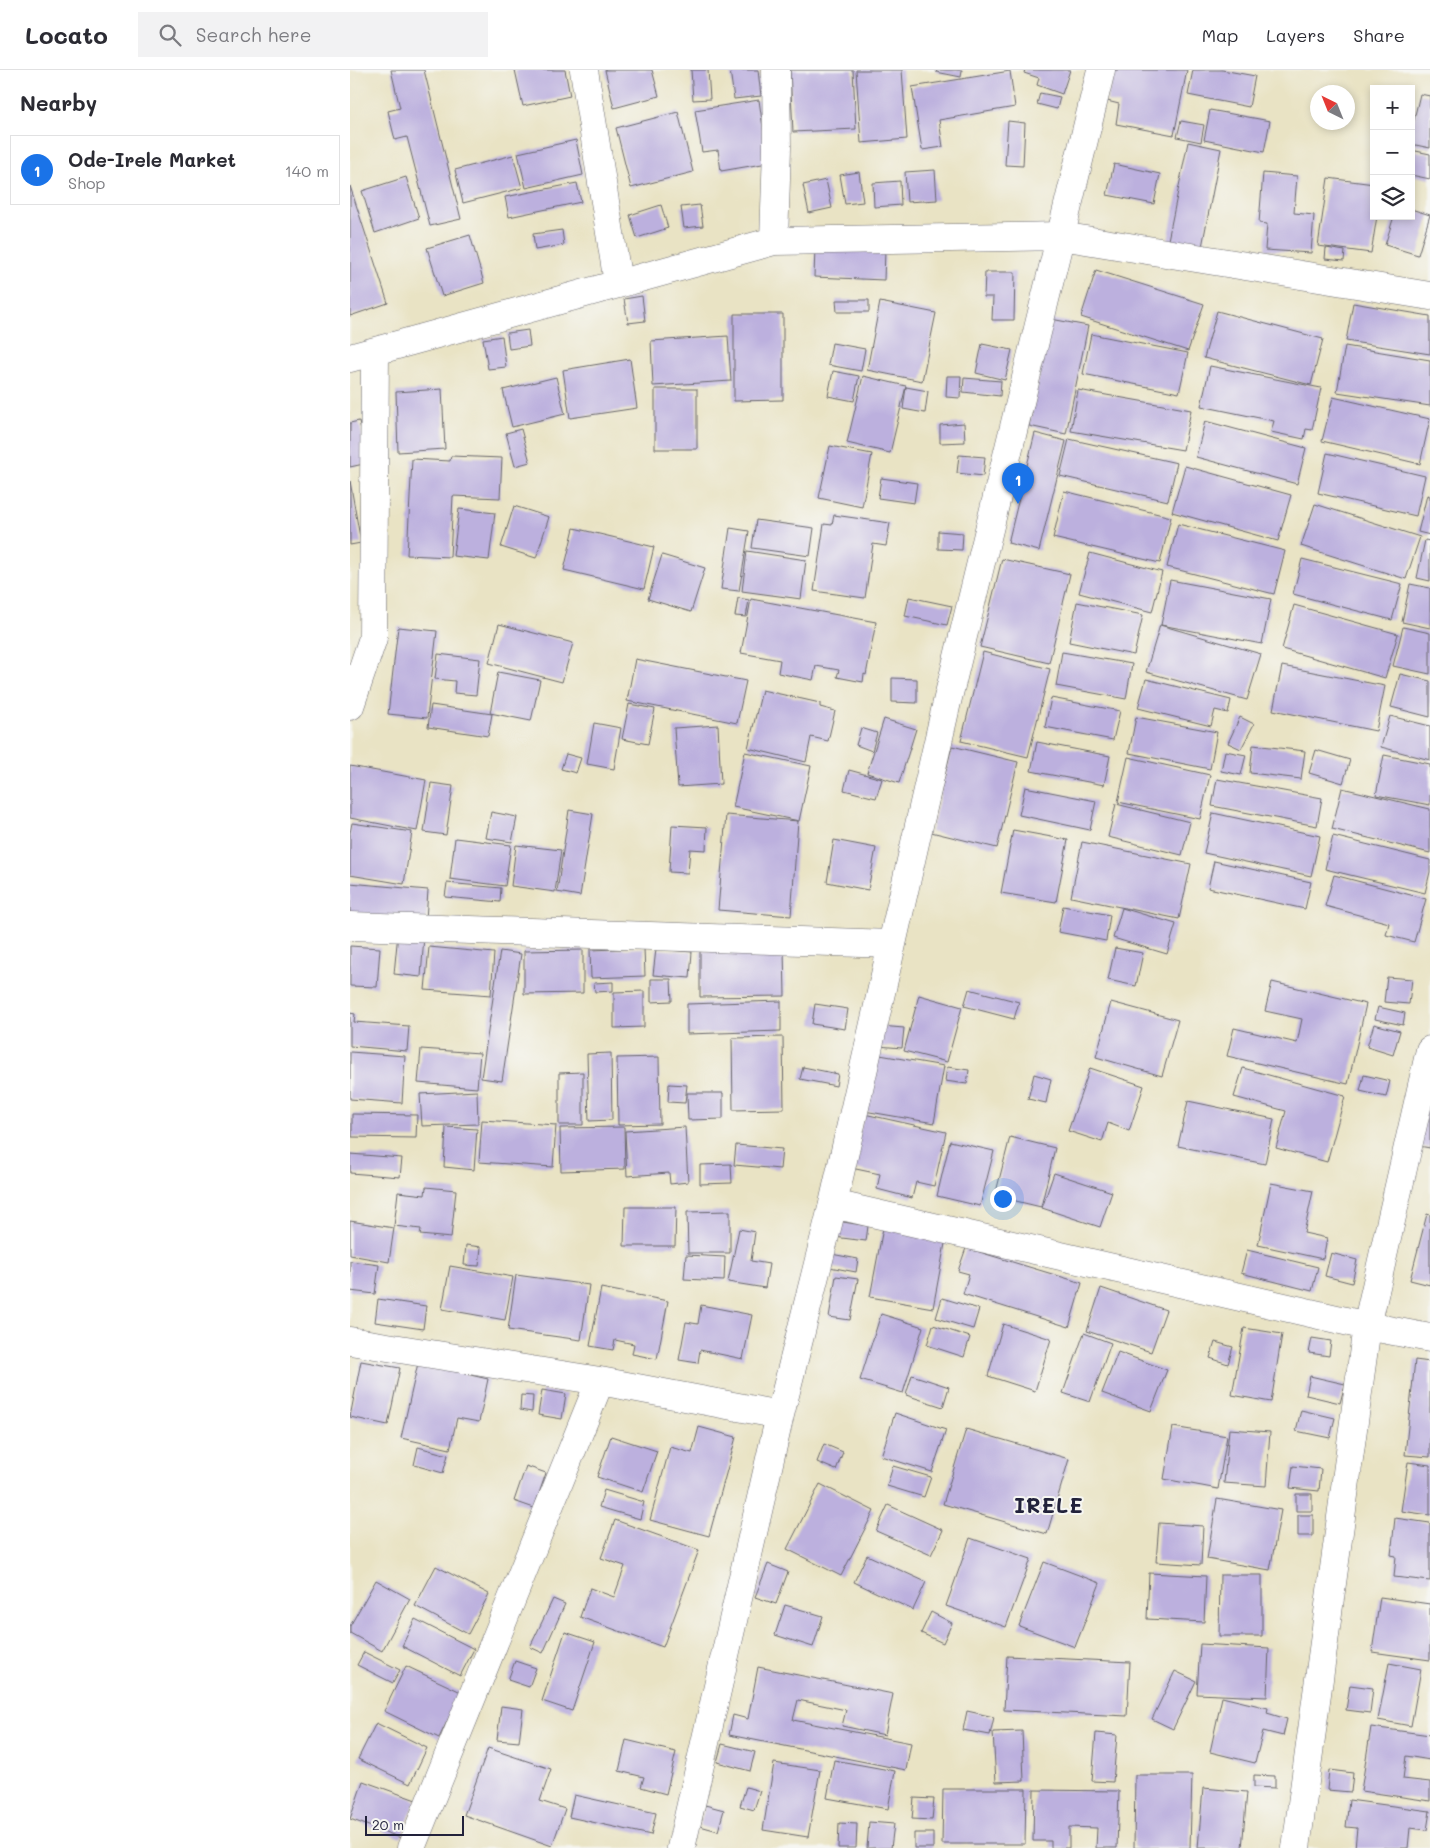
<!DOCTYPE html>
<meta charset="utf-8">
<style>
:root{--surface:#fff;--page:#f2f2f3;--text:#2b2b33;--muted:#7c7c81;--line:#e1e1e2;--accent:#1a73e8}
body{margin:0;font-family:Mali,sans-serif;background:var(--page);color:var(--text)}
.controls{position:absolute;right:15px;top:15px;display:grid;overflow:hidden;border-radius:0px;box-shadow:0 2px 8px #0003}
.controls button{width:45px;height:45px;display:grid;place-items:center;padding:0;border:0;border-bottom:1px solid var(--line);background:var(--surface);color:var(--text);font:25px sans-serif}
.compass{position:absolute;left:960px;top:15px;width:45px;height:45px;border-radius:50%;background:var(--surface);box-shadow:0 2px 8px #0003;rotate:317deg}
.scale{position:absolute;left:15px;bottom:12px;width:99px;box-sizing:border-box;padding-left:5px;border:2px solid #22223b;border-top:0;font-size:14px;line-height:18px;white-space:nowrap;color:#22223b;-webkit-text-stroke:4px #f6f6f2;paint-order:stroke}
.you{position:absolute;left:652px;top:1128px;width:18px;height:18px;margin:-12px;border:4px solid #fff;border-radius:50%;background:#1a73e8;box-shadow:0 0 0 8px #1a73e833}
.badge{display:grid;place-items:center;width:32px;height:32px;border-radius:50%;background:var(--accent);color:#fff;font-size:16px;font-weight:700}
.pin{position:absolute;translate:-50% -41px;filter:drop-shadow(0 1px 2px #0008)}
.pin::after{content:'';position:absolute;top:26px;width:18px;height:15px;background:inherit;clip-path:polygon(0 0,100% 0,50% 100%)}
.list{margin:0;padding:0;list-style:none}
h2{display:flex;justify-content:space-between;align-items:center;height:65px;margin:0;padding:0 20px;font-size:21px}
h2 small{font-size:16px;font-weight:400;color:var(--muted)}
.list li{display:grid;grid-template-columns:32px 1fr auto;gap:15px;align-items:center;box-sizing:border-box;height:70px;margin:0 10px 10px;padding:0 10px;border:1px solid var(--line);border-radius:0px}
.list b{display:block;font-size:19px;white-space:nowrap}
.list p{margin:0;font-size:16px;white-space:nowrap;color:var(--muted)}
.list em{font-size:16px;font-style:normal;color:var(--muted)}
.icon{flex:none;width:28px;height:28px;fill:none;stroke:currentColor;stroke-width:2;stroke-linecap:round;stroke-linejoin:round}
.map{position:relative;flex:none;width:1080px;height:1778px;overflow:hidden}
header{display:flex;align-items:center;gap:30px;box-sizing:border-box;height:70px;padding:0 25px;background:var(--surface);border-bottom:1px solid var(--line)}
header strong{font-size:24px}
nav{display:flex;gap:28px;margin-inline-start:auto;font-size:18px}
.search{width:350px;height:45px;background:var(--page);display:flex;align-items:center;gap:12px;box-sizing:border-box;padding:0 18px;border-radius:0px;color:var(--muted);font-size:19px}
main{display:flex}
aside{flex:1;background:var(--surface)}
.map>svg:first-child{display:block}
.building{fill:#bcb0de}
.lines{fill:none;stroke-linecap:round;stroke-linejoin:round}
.minor-casing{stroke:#68666b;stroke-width:29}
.minor{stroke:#fff;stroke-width:28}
.labels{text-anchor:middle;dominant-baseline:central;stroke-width:4;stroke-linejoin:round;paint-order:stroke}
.district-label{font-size:21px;font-weight:bold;letter-spacing:1px;fill:#22223b;stroke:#f6f6f2}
</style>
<header>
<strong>Locato</strong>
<div class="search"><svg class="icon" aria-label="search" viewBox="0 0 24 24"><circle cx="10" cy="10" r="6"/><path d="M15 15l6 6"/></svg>Search here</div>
<nav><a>Map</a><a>Layers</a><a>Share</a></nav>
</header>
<main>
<aside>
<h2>Nearby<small></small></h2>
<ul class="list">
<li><span class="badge">1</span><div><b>Ode-Irele Market</b><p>Shop</p></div><em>140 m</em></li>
</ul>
</aside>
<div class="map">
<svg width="1080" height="1778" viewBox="0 0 1080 1778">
<rect width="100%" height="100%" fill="#f6f6f2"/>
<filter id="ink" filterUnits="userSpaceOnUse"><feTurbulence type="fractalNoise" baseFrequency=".02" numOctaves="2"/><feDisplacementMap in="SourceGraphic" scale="10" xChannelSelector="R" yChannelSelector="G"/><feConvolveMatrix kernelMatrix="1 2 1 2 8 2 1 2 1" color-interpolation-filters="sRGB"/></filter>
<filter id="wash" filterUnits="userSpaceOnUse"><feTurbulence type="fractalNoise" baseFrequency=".0096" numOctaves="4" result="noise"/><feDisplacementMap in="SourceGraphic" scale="20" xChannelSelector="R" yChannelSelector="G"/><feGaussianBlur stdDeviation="1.12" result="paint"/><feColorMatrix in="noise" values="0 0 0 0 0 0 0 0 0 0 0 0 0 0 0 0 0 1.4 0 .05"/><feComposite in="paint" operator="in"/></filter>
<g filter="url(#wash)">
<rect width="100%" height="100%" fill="#e9e3c4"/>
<g id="blocks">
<path class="building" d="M41,0H74L111,149L80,156L57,67L45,70L38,41L50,38Z
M165,0H215L220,26L173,36Z
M255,0H302L309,26L264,38Z
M341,0H358L360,29L343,30Z
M380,0H408L411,26L384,29Z
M440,0H503L506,59L443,62Z
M506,0H552L557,69L511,73Z
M587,0H612L611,7L586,2Z
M675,0H720L712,24L687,15L689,8L674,3Z
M763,0H837L824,65L766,54L769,34L757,31Z
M843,0H872L905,6L899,37L838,25Z
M660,1L665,37L589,50L593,77L572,80L562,17Z
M690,23L710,27L707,39L687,34Z
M1070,24L1080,26V78L1061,74V62Z
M409,30L418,93L371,101L368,80L352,82L345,40Z
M860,40L920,51L914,82L854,70Z
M328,42L343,102L281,118L266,58Z
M658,51L675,53L673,96L655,95Z
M831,51L854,55L851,72L827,67Z
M226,70L233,105L176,118L168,83Z
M838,72L871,79L851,182L817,175Z
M1061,80L1080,84V109L1061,105Z
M163,85L172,118L113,133L105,100Z
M764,94L810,104L804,134L757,125Z
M585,100L587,130L557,132L555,102Z
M509,102L513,132L495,134L490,105Z
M913,103L947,106L944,143L964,145L961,183L915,180L917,154L909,153Z
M56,107L69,148L25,163L12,121Z
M978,108L1024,114V146H1027L1021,183L968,176Z
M476,110L482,138L459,143L453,115Z
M550,111L551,135L524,137L523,113Z
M227,113L231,132L159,147L155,127Z
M0,116L38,233L0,246Z
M311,135L318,158L287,168L280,145Z
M350,135L353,156L334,158L331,137Z
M1061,139L1080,145L1068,185L1035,175L1044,146H1061Z
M212,160L214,175L185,180L183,164Z
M120,165L134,213L92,226L77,178Z
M465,177L535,180L534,210L464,207Z
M976,178L995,181L994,191L975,189Z
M746,200L854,234L838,281L731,247Z
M635,202H665L664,250H642L643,227H634Z
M292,226L295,251L278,253L274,229Z
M486,230H519V242H487Z
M530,232L586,243L572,311L517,300Z
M1003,233L1080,246V284L996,271Z
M867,241L973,269L961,315L854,288Z
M384,244H433V330L384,331Z
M701,249L738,256L716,364L679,356Z
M178,260L180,276L159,279L157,263Z
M741,264L838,283L829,323L733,304Z
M152,266L156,297L138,299L133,269Z
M378,266L381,311L303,316L301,271Z
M482,273L515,279L511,301L478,295Z
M632,274L662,280L655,310L626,303Z
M995,276L1080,290V336L987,322Z
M280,289L287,338L220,348L213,300Z
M860,296L971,318L962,360L956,359L954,369L921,362L924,351L851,336Z
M483,301L509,306L504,331L478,326Z
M513,306L556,316L540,383L497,373Z
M597,306H611L610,328L596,327Z
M206,307L215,344L162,357L153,320Z
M614,308L651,311L650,326L613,322Z
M556,317L578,321L575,343L553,339Z
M92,319L95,379L48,382L46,322Z
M305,319H347V379H305Z
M728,320L841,340L833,380L721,361Z
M983,327L1080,349L1070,394L972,371Z
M9,351L18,393L0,397V353Z
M855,351L956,378L947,414L846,387Z
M614,353L615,372L590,373V355Z
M171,359L180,392L165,396L156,363Z
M685,363L716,371L689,481L658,473Z
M719,369L827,393L818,431L710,406Z
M480,376L522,384L512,437L469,428Z
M977,383L1075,406L1066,446L968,423Z
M609,385L635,387L633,406L607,403Z
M101,386L152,388L150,428L103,426L100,487L57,485L62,389L100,391Z
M835,396L941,425L928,471L822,442Z
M531,408L567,413L564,433L528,428Z
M0,411L11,473L0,475Z
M714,421L821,447L810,493L703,468Z
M1077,425L1080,426V465L1068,462Z
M965,434L1070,467L1056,509L951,476Z
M164,436L199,447L186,488L151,477Z
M109,439L145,443L139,490L103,486Z
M484,445L540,453L536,476L523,474L515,528L464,521L474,454L482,455Z
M406,450L464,458L460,486L402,478Z
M828,454L935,481L924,524L817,497Z
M224,458L304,477L294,519L214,500Z
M380,458L399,461L389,521L371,519Z
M588,461L613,463L612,480L588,479Z
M1075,470L1080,471V511L1067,508Z
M397,481L456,490L451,529L392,521Z
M740,483L812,502L802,542L729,523Z
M312,485L355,498L341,542L298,529Z
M652,489L720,504L699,593L630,577Z
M952,489L1052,514L1042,550L943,524Z
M820,510L921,529L912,574L811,555Z
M1060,514L1080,518V558L1052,552Z
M559,527L602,536L597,555L555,546Z
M388,528L399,530L396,547L385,546Z
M401,529L526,552L516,605L514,604L513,612L487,607L489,600L466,596L463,610L428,603L430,590L391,583Z
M727,532L793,545L784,585L719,572Z
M944,535L1048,564L1035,608L932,579Z
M149,554L223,573L212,612L139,593Z
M810,555L911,584L897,630L796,602Z
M48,557L87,561L77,648L38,644Z
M1053,557L1080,563V604L1043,596Z
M633,582L700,599L678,687L611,671Z
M712,582L782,594L776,629L706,616Z
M88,584L130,589L126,625L104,623L105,611L85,609Z
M285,589L396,611L387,653L277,631Z
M932,596L1035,616L1026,661L923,640Z
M148,602L190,610L181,651L140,643Z
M1050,604L1080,611V647L1041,637Z
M542,608L567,609V633L542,632Z
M796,609L881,630L878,643L865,640L861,656L788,638Z
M412,620L470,633V637L485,641L478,671L461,667L456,692L398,678Z
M701,628L770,641L763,670L695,657Z
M279,634L305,639L298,674L272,669Z
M81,635L142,644L138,666L78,657Z
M1040,646L1080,656V690L1031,677Z
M786,647L867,662L860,699L779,683Z
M890,647L904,654L891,679L878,673Z
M534,649L566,659L549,713L517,703Z
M244,653L271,658L264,699L237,694Z
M368,655L371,714L328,717L324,658Z
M511,658L527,663L522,681L506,675Z
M687,672L760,686L754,715L681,701Z
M903,675L955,681L951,709L900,703Z
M602,676L668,692L647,778L581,762Z
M966,680L1000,690L993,713L959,703Z
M875,681L896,685L891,705L871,701Z
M395,682L461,696L449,751L383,737Z
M216,684L231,688L226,703L211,699Z
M1034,685L1080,694V735L1026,725Z
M778,687L860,705L850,749L768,732Z
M0,696L76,710L67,761L0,748Z
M499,700L532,709L526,728L494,720Z
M867,709L972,728L967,756L862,736Z
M81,713L103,716L96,765L74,762Z
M675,717L746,731L740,760L669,745Z
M992,718L1080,739V783L982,759Z
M766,734L840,752L832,785L758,767Z
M219,740L243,744L230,826L207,822Z
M141,742L167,747L162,772L136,768Z
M863,743L970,766L961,806L854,783Z
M376,745L448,751L441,846L368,840Z
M2,753L62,762L54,814L0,805V763Z
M322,755L357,757L356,780L340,779L338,803L319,802Z
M663,760L718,770L706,832L651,823Z
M983,766L1080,790V802L1075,823L975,799Z
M105,768L161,775L155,816L100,809Z
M484,770L526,778L518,820L477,812Z
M732,772L841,794L829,849L721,827Z
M166,775L211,780L205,822L161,816Z
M864,791L961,812L955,839L858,818Z
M984,805L1076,829L1064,872L1036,865L1039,853L975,836Z
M0,813L78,820L76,850L0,844Z
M97,813L151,818L150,832L95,827Z
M713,836L760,845L756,871L708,862Z
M772,838L826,854L817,884L763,868Z
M48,863L74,866L71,907L44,904Z
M0,876L30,878L27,917L0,916Z
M79,877L144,883L141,925L75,920Z
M294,878L295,906L241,908L240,880Z
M765,878L793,883L786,916L758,910Z
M306,879L342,882L340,908L303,905Z
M434,879L435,926L350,927V881Z
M233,880V923L174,924V881Z
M150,881L171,884L152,1011L131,1008Z
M1037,907L1062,909L1059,934L1034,932Z
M301,909H321L322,931L301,932Z
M263,912V921L245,922L244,913Z
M922,912L1016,934L998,1014L877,986L884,958L947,973L952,949L915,941Z
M619,919L669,932L664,949L614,936Z
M294,921V957L264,958V922Z
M569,925L612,937L597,992L554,981Z
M431,931V961L337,964V934Z
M761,932L828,950L812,1006L746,987Z
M465,934L498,939L495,959L462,954Z
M1028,937L1055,943L1053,955L1025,949Z
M0,943L5,944L4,952L59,956L57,981L0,976Z
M1024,954L1050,961L1043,985L1017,977Z
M530,956L554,958L552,978L528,976Z
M433,967L434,1039L383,1040L382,968Z
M71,979L130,983L127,1018L68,1013Z
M0,982L55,986L52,1033L0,1029Z
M261,983L262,1050L239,1051L237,984Z
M524,984L594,996L584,1053L514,1041Z
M309,987L310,1054L268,1055L267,988Z
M453,997L488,1004L486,1016L450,1009Z
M597,997L619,1000L617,1014L595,1011Z
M740,998L794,1016L779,1061L758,1053L752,1072L718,1061Z
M893,998L995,1026L977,1092L926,1078L936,1041L884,1027Z
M233,1002V1055H209V1003Z
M684,1004L701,1009L696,1033L678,1029Z
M1014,1005L1040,1011L1036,1027L1010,1021Z
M319,1014L337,1015L335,1033L318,1032Z
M127,1021L128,1054L72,1056L70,1024Z
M337,1023H373V1049L338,1050Z
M1080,1023V1078L1069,1076Z
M838,1031L924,1049L915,1094L828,1076Z
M2,1044L67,1045L66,1068L2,1067Z
M514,1044L596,1062L584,1116L566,1112L562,1128L527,1119L530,1104L501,1098Z
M132,1050L206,1055L203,1097L129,1092Z
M96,1057L127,1059L124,1100L94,1097Z
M274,1057L275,1099L211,1101L210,1058Z
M335,1057L338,1112L320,1114L319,1103L277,1106L275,1061Z
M660,1067L705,1078L691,1137L645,1126Z
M600,1071L644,1081L630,1136L587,1126Z
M386,1075L432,1079L430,1099L384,1095Z
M0,1084L52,1088L50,1107L0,1103Z
M381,1094L382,1113L350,1114V1095Z
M704,1103L762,1122L750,1157L692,1138Z
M921,1113L963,1121L954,1163L977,1168L973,1189L908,1175Z
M76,1117L106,1120L101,1168L70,1165L71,1159L44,1156L48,1122L75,1125Z
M275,1137H326L325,1176H274Z
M380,1141V1183H338L337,1142Z
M1077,1144L1080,1145V1215L1060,1210Z
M0,1151L44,1158L39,1192L0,1185Z
M487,1151L518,1156L516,1171L484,1167Z
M533,1158L596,1168L583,1238L520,1227Z
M389,1159L405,1162L401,1191L419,1194L415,1218L378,1212Z
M116,1175L131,1177L129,1196L114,1195Z
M616,1178L732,1213L719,1257L613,1224L619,1204L608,1201Z
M897,1180L968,1197L962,1221L891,1203Z
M476,1183L508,1189L506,1202L474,1196Z
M981,1183L1007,1190L1002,1213L975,1206Z
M336,1185L375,1187L374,1211L334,1209Z
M0,1191L29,1195L25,1224L0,1221Z
M100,1196L163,1207L155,1250L92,1239Z
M166,1205L239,1215L231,1270L158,1260Z
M486,1206L508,1209L500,1250L479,1247Z
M251,1218L318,1231L307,1289L282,1284L284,1274L265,1270L263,1280L240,1276Z
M751,1218L816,1240L801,1282L737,1261Z
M592,1228L629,1239L623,1259L586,1248Z
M28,1229L76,1236L73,1259L25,1252Z
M351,1235L402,1245L393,1289L350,1280L348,1293L329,1290L336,1252L348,1254Z
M531,1244L573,1257L553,1323L510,1310Z
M653,1254L701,1269L685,1321L638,1306Z
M583,1255L620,1267L614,1287L577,1275Z
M894,1258L932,1264L921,1332L882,1325Z
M734,1263L761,1273L740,1332L713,1323Z
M962,1268L981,1271L979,1286L959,1283Z
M865,1272L883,1277L878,1294L860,1288Z
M768,1282L817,1300L801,1341L752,1323Z
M1065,1290L1080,1292V1387L1055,1385Z
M11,1291L50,1298L38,1355L0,1347Z
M68,1293L138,1309L129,1352L107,1348L100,1379L51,1368Z
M562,1305L599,1317L593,1337L556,1325Z
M960,1306L995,1314L990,1333L956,1325Z
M192,1320L216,1324L212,1349L188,1345Z
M171,1325L183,1326L182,1342L170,1340Z
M951,1340L985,1348L980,1368L946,1361Z
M545,1343L596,1360L582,1402L531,1386Z
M349,1357L386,1367L359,1466L300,1450L320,1377L342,1383Z
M823,1357L877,1366L868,1419L814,1409Z
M616,1359L719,1389L697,1464L593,1434Z
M879,1359L920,1362L916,1416L874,1413Z
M261,1366L307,1381L293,1422L247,1407Z
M474,1374L493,1382L486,1400L467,1392Z
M68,1377L98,1385L93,1403L64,1395Z
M1058,1392L1080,1395V1445L1051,1441Z
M176,1396L196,1403L184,1438L164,1431Z
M543,1396L581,1407L574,1427L537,1416Z
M943,1396L971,1399L969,1421L940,1418Z
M470,1414L524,1441L491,1506L437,1479Z
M254,1420L294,1432L290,1449L249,1437Z
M946,1424H962V1441H946Z
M867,1429L931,1440L920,1500L857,1489Z
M538,1435L593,1460L581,1485L526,1461Z
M948,1445H963V1466H948Z
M1045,1448L1080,1453V1511L1044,1507L1046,1486L1041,1485Z
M265,1450L349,1480L313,1577L230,1547L240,1518L264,1527L275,1496L251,1488Z
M809,1453L853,1456L851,1495L806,1492Z
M620,1468L681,1489L656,1557L596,1536Z
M517,1485L576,1512L563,1540L504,1512Z
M694,1492L750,1513L725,1577L669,1556Z
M418,1494L438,1502L426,1534L405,1527Z
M86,1496L139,1524L118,1564L65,1536Z
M799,1503L856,1506L854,1552L797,1549Z
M870,1505H912V1566H869Z
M26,1510L60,1529L32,1581L0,1563V1556Z
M1030,1527L1080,1534V1590L1022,1582Z
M203,1529L215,1534L193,1583L180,1577Z
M435,1535L473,1546L463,1577L425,1565Z
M581,1542L602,1553L593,1573L571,1563Z
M65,1549L124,1579L110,1606L52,1576Z
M215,1562L245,1572L222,1641L192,1631Z
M850,1574L919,1578L917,1627L847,1624Z
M14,1582L50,1600L43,1613L7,1595Z
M657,1586L780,1592L777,1646L654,1640Z
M165,1591L186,1598L179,1617L158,1610Z
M1039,1593L1071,1599L1061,1656L1028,1650Z
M56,1596L111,1622L89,1668L34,1641Z
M408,1597L543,1624L535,1665L492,1656L496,1640L448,1630L443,1650L561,1673L556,1700L379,1665L383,1645L398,1649Z
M825,1601L846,1611L823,1659L802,1649Z
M1000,1615L1023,1618L1020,1643L996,1640Z
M872,1627L918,1638L917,1643L937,1649L933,1666L913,1661L905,1693L860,1682Z
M151,1636L173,1639L169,1672L147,1670Z
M617,1641L644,1647L640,1665L613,1660Z
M26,1653L77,1678L60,1714L8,1689Z
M1021,1657L1080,1665V1690L1056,1686L1053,1709L1080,1712V1731L1011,1721Z
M672,1661L674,1711L646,1712L643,1662Z
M746,1663L767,1665L763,1712L742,1711Z
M276,1670L326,1682L316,1724L291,1717L294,1707L269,1701Z
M372,1674L405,1682L400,1701L367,1692Z
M138,1678L201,1699L190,1731L215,1739L202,1776L114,1745Z
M484,1690L545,1701L538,1739L477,1728Z
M424,1693L470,1700L458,1767L413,1760Z
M979,1700L1003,1703L1001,1722L977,1720Z
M785,1705H842L840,1778H784Z
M904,1705L925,1706V1718L904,1717Z
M13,1711L66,1730L51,1768L0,1749Z
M396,1717L410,1721L404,1740L390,1736Z
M853,1718L897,1722L892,1778H848Z
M593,1719H676L675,1774H592Z
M684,1720L769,1721L767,1778H746L747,1758L719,1757V1778H701V1771H683Z
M224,1725L306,1743L301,1765L219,1747Z
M564,1728L584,1729L582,1750L562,1749Z
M999,1730L1080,1741L1077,1760L1060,1758L1058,1778H1005L1007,1758L996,1757Z
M355,1735L374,1740L368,1761L350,1756Z
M519,1752L544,1754L541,1778H517Z
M489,1753L507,1754L506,1778H488Z
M564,1763H583V1778H564Z"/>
</g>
</g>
<g filter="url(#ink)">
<use href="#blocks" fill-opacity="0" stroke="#68666b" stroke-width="1"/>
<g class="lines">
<g class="minor-casing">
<path id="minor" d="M234,0L268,213
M424,171L427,78L426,0
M0,288L424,171L711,166L1080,226
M0,636L23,568L25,282
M0,856L542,874
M483,1134L1017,1256L1080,1268
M0,1271L250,1311L430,1345
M61,1778L250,1311
M331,1778L430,1345L483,1134L597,632L751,0
M946,1778L1017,1256L1080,980"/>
</g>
<use href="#minor" class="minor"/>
</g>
</g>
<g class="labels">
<g class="district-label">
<text x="699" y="1434">IRELE</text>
</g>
</g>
</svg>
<div class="controls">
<button>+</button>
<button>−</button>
<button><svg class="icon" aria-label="layers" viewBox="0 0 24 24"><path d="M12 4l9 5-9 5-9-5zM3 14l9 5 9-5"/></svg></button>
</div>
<svg class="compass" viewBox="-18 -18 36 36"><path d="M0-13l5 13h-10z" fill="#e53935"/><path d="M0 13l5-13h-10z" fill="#7c7c81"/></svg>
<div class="scale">20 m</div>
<div class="you"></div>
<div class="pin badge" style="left:668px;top:434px">1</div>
</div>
</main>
